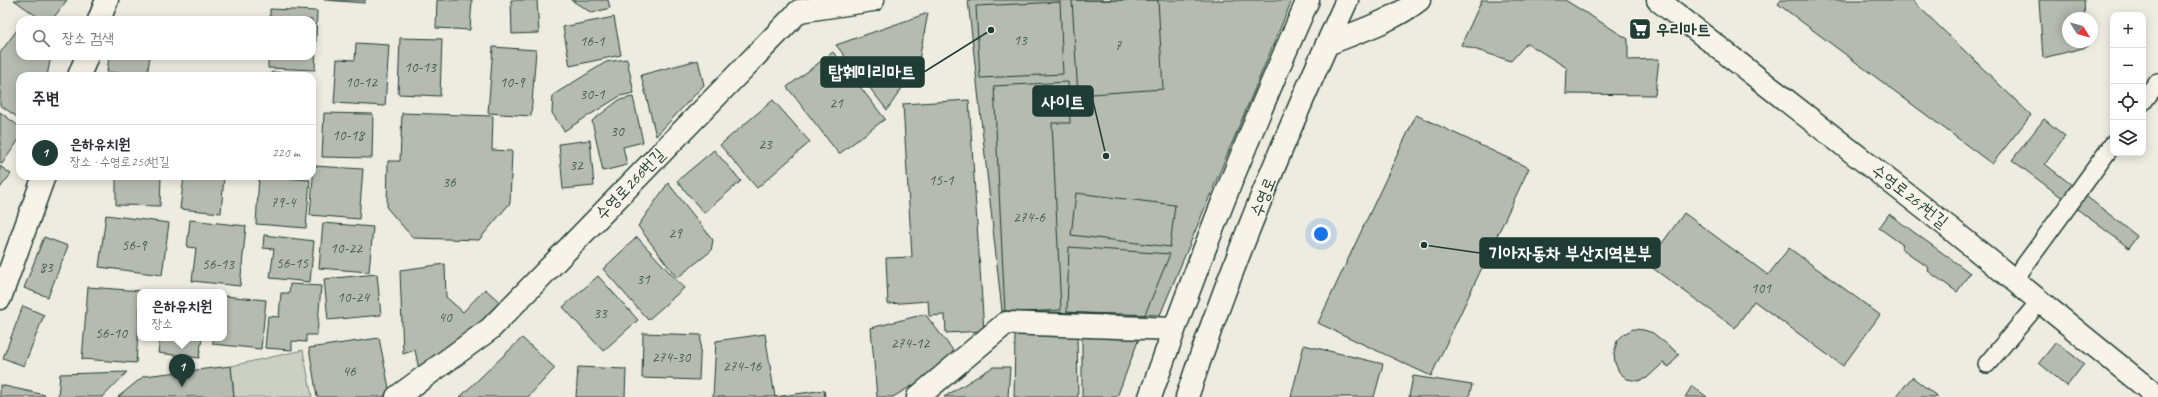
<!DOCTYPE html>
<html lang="ko">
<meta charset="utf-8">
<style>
:root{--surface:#fff;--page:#f7f7f7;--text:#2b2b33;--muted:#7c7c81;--line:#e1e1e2;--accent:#1f3d34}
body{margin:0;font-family:Caveat,"Poor Story",sans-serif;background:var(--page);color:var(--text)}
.controls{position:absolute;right:12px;top:12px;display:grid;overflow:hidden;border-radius:8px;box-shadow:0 2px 10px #0003}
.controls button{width:36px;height:36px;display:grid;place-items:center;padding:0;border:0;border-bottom:1px solid var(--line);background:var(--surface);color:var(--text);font:20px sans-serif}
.compass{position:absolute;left:2062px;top:12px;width:36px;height:36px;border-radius:50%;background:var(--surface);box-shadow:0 2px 10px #0003;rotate:127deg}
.you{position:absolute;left:1321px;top:234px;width:14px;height:14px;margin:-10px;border:3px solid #fff;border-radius:50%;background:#1a73e8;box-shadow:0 0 0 6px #1a73e833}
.badge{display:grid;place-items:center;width:26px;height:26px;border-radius:50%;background:var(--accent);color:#fff;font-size:13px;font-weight:700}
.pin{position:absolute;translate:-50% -33px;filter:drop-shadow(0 1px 2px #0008)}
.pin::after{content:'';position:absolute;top:21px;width:14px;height:12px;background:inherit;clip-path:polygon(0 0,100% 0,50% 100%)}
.popup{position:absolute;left:137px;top:289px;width:90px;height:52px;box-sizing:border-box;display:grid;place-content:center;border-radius:8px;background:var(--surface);filter:drop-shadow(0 1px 3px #0005);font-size:13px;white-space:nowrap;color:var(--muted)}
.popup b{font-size:15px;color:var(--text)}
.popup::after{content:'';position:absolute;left:50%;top:100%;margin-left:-8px;border:8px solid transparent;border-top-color:var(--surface)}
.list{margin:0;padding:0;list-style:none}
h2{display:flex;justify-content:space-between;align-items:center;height:52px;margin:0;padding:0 16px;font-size:17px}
h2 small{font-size:13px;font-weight:400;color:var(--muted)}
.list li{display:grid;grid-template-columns:26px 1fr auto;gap:12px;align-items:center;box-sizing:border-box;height:56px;padding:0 16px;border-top:1px solid var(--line)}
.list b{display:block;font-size:15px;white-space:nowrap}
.list p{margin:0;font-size:13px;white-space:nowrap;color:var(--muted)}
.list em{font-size:13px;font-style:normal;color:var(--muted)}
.icon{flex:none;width:22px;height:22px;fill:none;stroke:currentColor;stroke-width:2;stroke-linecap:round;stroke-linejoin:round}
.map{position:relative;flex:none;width:2158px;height:397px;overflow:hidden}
.search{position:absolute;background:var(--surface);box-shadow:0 2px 10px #0003;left:16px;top:16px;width:300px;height:44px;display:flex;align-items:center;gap:10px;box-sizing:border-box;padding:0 14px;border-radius:12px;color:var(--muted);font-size:15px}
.panel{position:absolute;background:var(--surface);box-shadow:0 2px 10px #0003;left:16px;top:72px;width:300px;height:108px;border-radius:12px}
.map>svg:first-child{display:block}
.green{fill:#cccfc4;stroke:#76867c}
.building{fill:#b5bbb0;stroke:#1f3d34}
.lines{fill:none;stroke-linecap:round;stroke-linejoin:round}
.lane-casing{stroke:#1f3d34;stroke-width:20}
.street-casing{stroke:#1f3d34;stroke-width:25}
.secondary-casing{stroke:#1f3d34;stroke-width:25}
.lane{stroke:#f7f3e8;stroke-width:17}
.street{stroke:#f7f3e8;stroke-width:22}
.secondary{stroke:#f7f3e8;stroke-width:22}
.labels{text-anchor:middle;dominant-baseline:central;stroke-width:3;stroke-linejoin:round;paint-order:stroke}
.number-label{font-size:15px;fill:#445c53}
.poi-label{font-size:17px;font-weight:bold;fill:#1f3d34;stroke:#f7f3e8;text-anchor:start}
.street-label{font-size:17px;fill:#1f3d34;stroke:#f7f3e8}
.leader{fill:none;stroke:#1f3d34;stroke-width:1.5}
.callout-dot{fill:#1f3d34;stroke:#f7f3e8;stroke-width:1.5}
.callout{fill:#1f3d34;stroke:#1f3d34;stroke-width:1.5}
.callout-label{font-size:18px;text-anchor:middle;font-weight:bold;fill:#fff}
</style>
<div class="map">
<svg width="2158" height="397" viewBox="0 0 2158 397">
<rect width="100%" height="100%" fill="#eeece1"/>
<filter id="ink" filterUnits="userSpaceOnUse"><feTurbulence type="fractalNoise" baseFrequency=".025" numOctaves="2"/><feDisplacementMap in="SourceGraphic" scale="8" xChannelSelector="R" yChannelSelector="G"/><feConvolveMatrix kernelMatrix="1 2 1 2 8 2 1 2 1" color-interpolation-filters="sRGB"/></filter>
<g filter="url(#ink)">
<path class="green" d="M303,350L312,397H234L231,366Z"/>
<path class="building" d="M14,0H67L52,20H42Z
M324,0H365V3Z
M437,0H472L470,30L436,28Z
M511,0H537L539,33L512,34Z
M571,0H608L610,8L592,13Z
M968,0H1292L1160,315L1002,311Z
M1072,0H1158L1163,89L1078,95Z
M1482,0H1565L1628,39V60L1659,59L1655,95L1566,94L1567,68L1527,43L1511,61L1461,45Z
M1781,0H1912L2031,115L1992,164L1778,4Z
M2039,0H2084L2085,18H2068V42H2086L2087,47L2043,58Z
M1060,2L1063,74L980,78L976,6Z
M270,9L317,11L315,70L268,68V56H312V20H270Z
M928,13L918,65L887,110L836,45Z
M614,17L621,55L570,66L563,27Z
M20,26V56H51L47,76H20V119L0,105V53Z
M400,38L442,39L440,96L398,94Z
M356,43L389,45L385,106L334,103L337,59L355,60Z
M493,47L536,50L531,116L488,113Z
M833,52L885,119L839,154L787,87Z
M109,56H150L147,76L107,72Z
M627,59L634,93L620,96L564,131L552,113L553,95L606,62Z
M698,60L704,85L656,136L641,75Z
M272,72L305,74L304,76H269Z
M1068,82L1070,123H1052L1061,310L1005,313L994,86Z
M633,97L643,142L623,147L627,165L603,171L592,121L619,100Z
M773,100L810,142L757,188L720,145Z
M969,100L984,331L946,333L945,315L929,316L928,301L888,304L886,258L912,257L903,104Z
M0,112L20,127V138L2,164L0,163Z
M324,113L373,114L372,158L322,157Z
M402,113L493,116L492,150L512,151L510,203L479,240L413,238L387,208L388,161H400Z
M1416,115L1529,168L1431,376L1318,323Z
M2044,119L2065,136L2045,164L2137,236L2129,248L2012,160Z
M590,140L594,186L563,189L559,144Z
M714,150L741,181L704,213L677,181Z
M0,166L11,174L0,188Z
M314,166L363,169L359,219L310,215Z
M116,176H161L160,206L116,205Z
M184,176H224L221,213L180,209Z
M259,176L310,180L306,228L256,224Z
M668,183L713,240L711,251L677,278L638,226Z
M1076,193L1175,205L1170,247L1071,235Z
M1684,213L1768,275L1789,248L1880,315L1843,366L1754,301L1735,328L1647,264Z
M1889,214L1970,273L1957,292L1928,271L1929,268L1901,248L1903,245L1879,228Z
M106,215L169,223L162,275L99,267Z
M190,220L246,226L240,286L192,281L196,248L187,247Z
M323,223L373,227L369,272L319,268Z
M264,235L314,241L310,282L270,278L274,249L263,248Z
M44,237L68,246L48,297L24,288Z
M637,237L684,288L648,320L603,269Z
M1069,247L1170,254L1144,317L1067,312Z
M445,264L446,297L463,312L485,289L502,304L484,322L419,370L415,350L403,354L400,270Z
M377,274L381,315L328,320L324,279Z
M598,276L638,320L603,351L563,307Z
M290,284L321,286L317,335H306V342L292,341V350L265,348L268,316L279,317L281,293H289Z
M88,287L141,291L136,363L82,359Z
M224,296L266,300L261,349L213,344V338H224Z
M23,306L44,315L24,366L3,358Z
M925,314L959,358L893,397H877L871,328Z
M1633,329L1644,330L1653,333L1679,354L1669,367L1663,363L1647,378L1638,381L1627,379L1619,372L1615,363L1614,353L1617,341L1624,334Z
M1082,332L1141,333L1117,397H1082Z
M643,333L701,335L699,380L642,378Z
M765,334L775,397L824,390L825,397H713L716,341Z
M1015,335H1077L1078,397H1014Z
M160,338H202L199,358L158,353Z
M379,338L390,393L382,397H317L309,348Z
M522,338L555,368L528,397H460Z
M2056,342L2084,364L2067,386L2039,363Z
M1304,345L1383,364L1374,397H1291Z
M231,366L234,397H118L144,376Z
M578,367L626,369L625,397H576Z
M993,367H1010L1008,397H944Z
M127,372L103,397H58L60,374Z
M1413,376L1472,385L1469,397H1409Z
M1912,377L1938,397H1896Z
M0,385L45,395L44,397H0Z
M1692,386L1707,397H1685Z"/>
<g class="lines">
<g class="lane-casing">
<path id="lane" d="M2143,102L2158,82
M2014,280L2113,144
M1987,364L2040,301"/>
</g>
<g class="street-casing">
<path id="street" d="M1658,0L1952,230L2158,397
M99,20L107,0
M1327,44C1357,32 1393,21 1419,0
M79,76L87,56
M0,298L44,176
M397,397L490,329L799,11L873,0
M918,397L1006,323L1174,329"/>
</g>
<g class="secondary-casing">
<path id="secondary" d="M1150,397C1197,263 1250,130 1308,0
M1187,397C1232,262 1288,129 1347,0"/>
</g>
<use href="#lane" class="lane"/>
<use href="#street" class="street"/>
<use href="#secondary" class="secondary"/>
</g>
</g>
<defs>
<g id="supermarket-square" transform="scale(1.15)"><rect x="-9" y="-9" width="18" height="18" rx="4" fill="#1f3d34" stroke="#f7f3e8"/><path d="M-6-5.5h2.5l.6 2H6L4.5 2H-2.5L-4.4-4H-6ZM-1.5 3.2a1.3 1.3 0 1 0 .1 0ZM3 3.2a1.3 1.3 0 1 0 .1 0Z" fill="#fff"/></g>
</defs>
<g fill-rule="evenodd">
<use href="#supermarket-square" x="1640" y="29"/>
</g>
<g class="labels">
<g class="number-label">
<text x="1020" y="40">13</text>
<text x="592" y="41">16-1</text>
<text x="1118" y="45">7</text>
<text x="420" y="67">10-13</text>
<text x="361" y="82">10-12</text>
<text x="512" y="82">10-9</text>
<text x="592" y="94">30-1</text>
<text x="836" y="103">21</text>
<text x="617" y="131">30</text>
<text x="348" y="135">10-18</text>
<text x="765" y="144">23</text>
<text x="576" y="165">32</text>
<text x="941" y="180">15-1</text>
<text x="449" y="182">36</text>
<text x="283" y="202">79-4</text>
<text x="1029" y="217">274-6</text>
<text x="675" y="233">29</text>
<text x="134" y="245">56-9</text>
<text x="346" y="248">10-22</text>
<text x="292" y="263">56-15</text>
<text x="218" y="264">56-13</text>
<text x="46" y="267">83</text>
<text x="643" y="279">31</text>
<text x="1761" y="288">101</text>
<text x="353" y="297">10-24</text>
<text x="600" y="313">33</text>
<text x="445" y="317">40</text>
<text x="111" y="333">56-10</text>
<text x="910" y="343">274-12</text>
<text x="671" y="357">274-30</text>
<text x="742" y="366">274-16</text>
<text x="349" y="371">46</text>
</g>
<g class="poi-label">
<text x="1656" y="29">우리마트</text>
</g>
<g class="street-label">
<text transform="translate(630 184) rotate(-46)">수영로266번길</text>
<text transform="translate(1910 196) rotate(38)">수영로267번길</text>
<text transform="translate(1263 197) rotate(-68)">수영로</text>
</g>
</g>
<path class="leader" d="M991 30L924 72M1106 156L1093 101M1424 245L1480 253"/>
<g class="callout-dot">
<circle cx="991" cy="30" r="4"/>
<circle cx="1106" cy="156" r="4"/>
<circle cx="1424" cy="245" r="4"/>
</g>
<g class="callout">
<rect x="821" y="57" width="103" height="30" rx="4"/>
<rect x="1033" y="86" width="60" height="30" rx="4"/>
<rect x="1480" y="238" width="180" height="30" rx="4"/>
</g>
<g class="callout-label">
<text x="872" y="78">탑훼미리마트</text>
<text x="1063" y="108">사이트</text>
<text x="1570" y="259">기아자동차 부산지역본부</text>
</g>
</svg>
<div class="controls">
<button>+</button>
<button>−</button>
<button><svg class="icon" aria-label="locate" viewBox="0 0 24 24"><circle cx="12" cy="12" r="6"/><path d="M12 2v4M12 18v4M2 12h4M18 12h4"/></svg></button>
<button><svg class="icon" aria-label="layers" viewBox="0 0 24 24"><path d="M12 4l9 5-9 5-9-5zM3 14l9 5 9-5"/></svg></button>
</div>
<svg class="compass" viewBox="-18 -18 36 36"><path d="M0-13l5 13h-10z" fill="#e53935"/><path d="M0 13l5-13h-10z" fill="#7c7c81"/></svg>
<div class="you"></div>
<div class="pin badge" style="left:182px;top:387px">1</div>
<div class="popup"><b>은하유치원</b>장소</div>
<div class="search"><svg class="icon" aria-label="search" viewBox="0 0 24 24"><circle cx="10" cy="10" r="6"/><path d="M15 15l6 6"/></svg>장소 검색</div>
<section class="panel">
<h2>주변<small></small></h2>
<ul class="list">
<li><span class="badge">1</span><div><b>은하유치원</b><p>장소 · 수영로250번길</p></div><em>220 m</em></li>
</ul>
</section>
</div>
